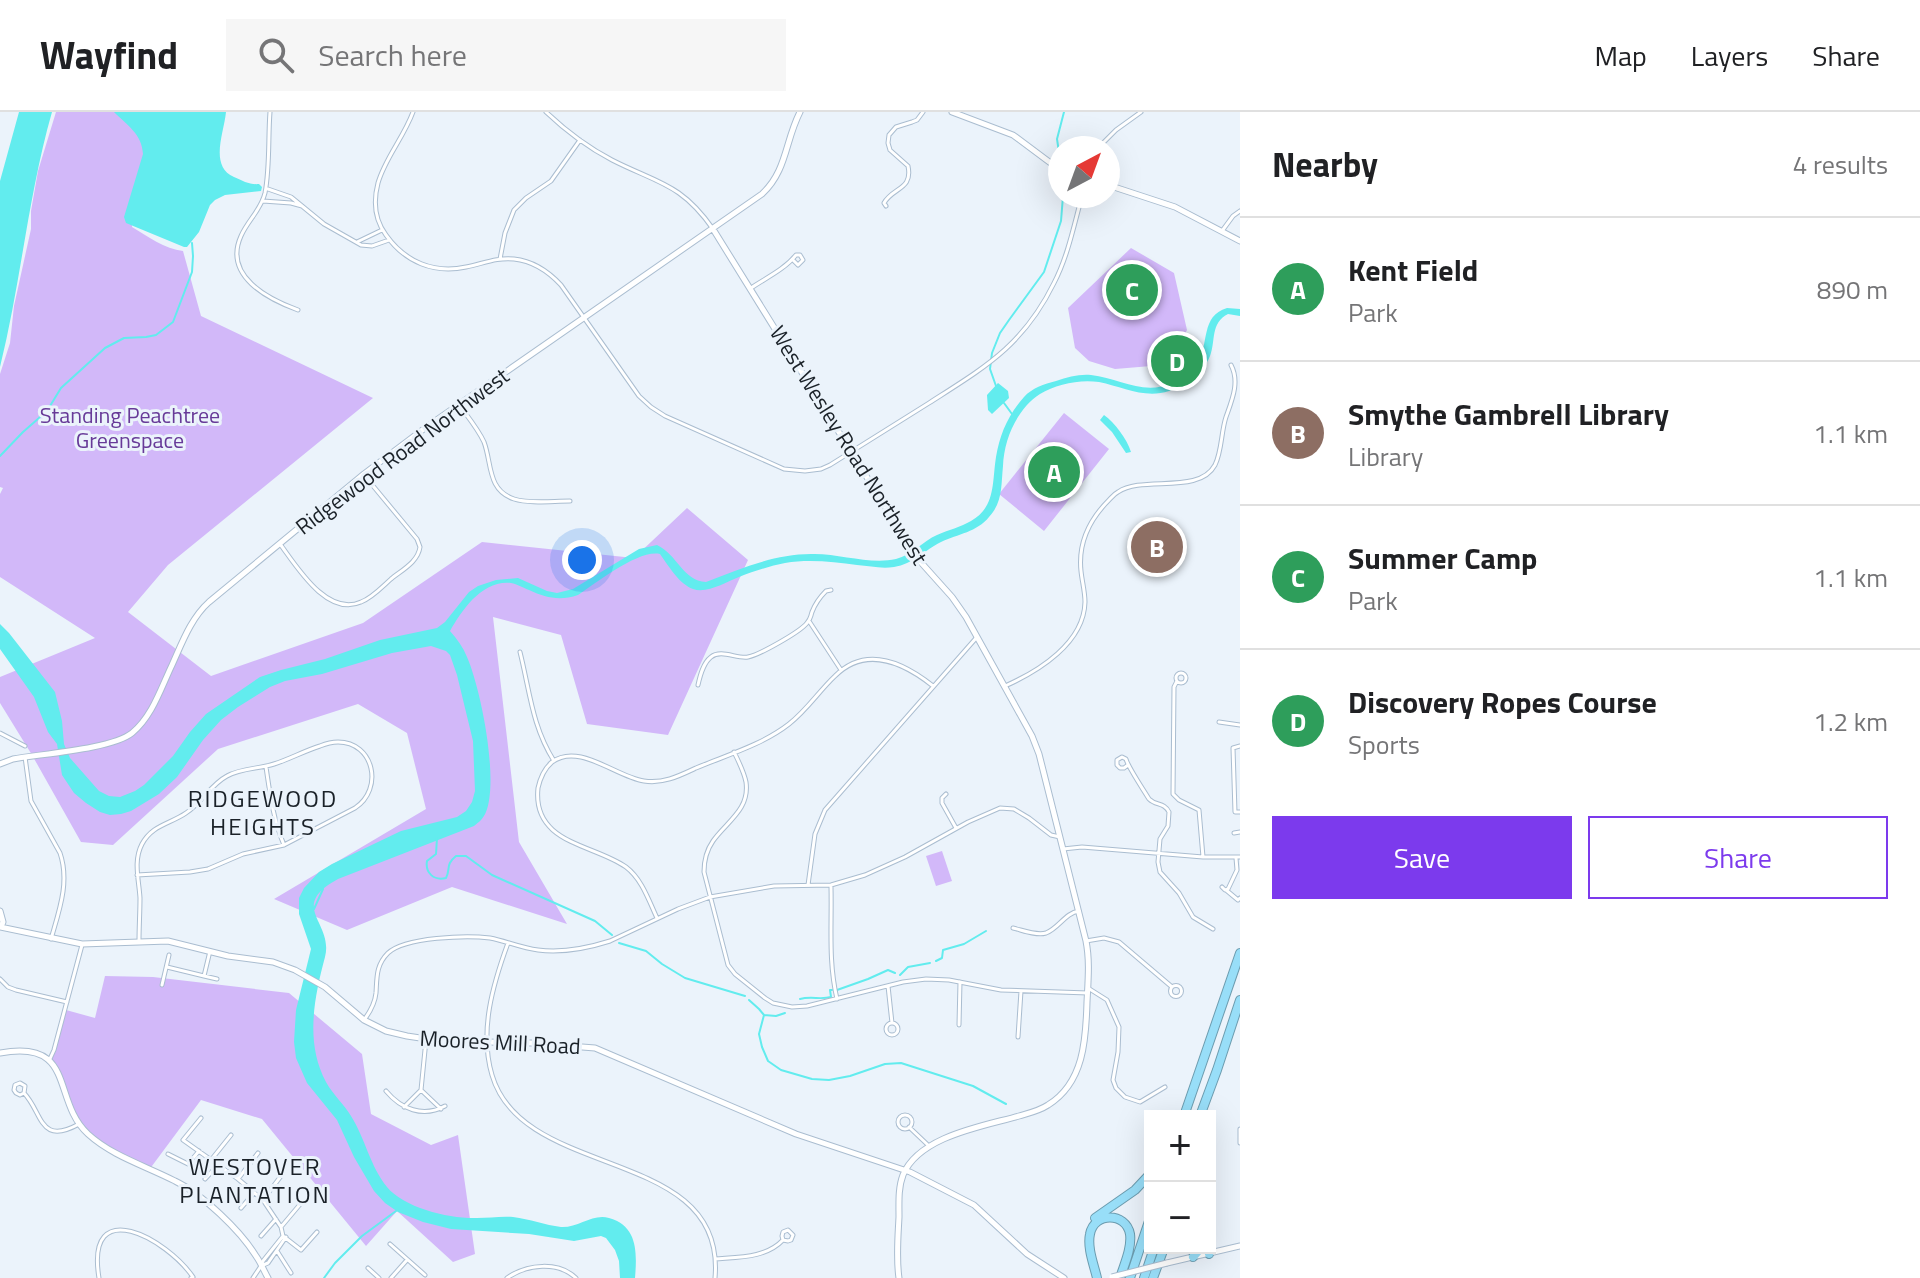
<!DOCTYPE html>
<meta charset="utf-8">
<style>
:root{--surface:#fff;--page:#f6f6f6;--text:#202124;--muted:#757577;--line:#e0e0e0;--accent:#7c3aed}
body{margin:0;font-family:"Titillium Web",sans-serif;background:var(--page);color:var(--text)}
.controls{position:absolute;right:24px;bottom:24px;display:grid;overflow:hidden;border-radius:0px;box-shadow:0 8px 32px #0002}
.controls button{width:72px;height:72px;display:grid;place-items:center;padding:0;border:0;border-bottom:2px solid var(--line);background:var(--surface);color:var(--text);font:40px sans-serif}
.compass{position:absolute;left:1048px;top:24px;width:72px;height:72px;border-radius:50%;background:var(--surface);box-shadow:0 8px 32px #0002;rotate:41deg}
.you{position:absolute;left:582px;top:448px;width:28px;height:28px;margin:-20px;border:6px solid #fff;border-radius:50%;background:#1a73e8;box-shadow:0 0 0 12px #1a73e833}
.badge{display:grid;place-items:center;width:52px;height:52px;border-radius:50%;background:var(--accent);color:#fff;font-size:26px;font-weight:700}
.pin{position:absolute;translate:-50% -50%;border:4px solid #fff;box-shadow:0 2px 8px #0006}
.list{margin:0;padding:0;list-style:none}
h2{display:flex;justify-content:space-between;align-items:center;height:104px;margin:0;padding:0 32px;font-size:34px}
h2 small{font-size:26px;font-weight:400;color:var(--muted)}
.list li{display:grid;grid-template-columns:52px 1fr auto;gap:24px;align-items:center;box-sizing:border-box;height:144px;padding:0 32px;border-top:2px solid var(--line)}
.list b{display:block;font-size:30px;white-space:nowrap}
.list p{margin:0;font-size:26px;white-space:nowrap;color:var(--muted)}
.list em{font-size:26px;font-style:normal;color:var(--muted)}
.actions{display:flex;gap:16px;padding:24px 32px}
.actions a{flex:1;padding:18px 0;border:2px solid var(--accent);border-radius:0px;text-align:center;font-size:28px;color:var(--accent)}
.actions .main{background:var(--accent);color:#fff}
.icon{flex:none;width:44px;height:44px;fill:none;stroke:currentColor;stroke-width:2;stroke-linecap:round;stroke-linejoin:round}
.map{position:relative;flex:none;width:1240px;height:1166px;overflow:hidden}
header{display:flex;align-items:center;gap:48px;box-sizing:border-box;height:112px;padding:0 40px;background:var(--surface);border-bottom:2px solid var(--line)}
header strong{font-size:38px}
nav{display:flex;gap:44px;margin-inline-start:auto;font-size:28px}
.search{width:560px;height:72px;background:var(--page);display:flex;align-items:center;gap:20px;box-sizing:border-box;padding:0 28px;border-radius:0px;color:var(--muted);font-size:30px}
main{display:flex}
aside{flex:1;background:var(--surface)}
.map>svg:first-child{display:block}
.green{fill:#d2b8f9}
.water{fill:#62ecee}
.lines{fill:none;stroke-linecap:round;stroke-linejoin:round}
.stream{stroke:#62ecee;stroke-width:2}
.street-casing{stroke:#aabdd0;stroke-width:5}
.secondary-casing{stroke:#aabdd0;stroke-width:7}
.highway-casing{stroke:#6c9caf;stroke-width:10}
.street{stroke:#fff;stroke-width:3}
.secondary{stroke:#fff;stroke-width:5}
.highway{stroke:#98def8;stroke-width:8}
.secondary-bridge-casing{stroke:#aabdd0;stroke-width:7;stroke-linecap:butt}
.secondary-bridge{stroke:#fff;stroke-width:5}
.labels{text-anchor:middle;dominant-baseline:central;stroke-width:6;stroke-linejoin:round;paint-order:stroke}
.park-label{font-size:22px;fill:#673a98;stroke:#ebf3fb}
.street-label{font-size:22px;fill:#1a2128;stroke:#ebf3fb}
.neighbourhood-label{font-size:24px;letter-spacing:2px;fill:#1a2128;stroke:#ebf3fb}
</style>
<header>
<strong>Wayfind</strong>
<div class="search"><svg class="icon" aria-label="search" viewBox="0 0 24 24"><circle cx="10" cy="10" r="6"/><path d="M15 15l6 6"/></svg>Search here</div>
<nav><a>Map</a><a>Layers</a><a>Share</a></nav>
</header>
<main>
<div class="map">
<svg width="1240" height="1166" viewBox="0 0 1240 1166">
<rect width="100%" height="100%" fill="#ebf3fb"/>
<path class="green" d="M56,0H121L136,19L146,37L135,71L132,115C147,124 165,137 183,139L201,204L373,286L168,453L128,500L211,564L363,511L482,430L634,446L687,396L748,448L668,623L587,612L561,523L493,505L519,730L567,812L452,775L347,818L274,787L426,697L407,621L358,592L218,637L113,733L81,730L32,643L0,591V565L95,526L0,465V382L3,376L0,375V262L10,231L14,194L31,117V99L38,59Z
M1131,136L1174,161L1187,218L1174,243L1151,254L1115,257L1089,249L1075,236L1068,196Z
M1064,301L1109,337L1044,419L999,382Z
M942,739L952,769L936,774L926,744Z
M105,864L153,865L289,881L362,942L371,1002L431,1033L458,1023L475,1142L453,1150L397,1099L366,1134L262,1007L201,988L149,1058L101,1033L77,1014L62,980L58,965L47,949L55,941L66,898L95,906Z"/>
<path class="water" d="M19,0H52C28,84 21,170 0,255V69Z
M114,0H226C224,21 209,54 234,65C243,69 250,73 259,72L262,75L261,79L225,83L215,88L210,93L199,120L187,135H184L126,111L124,105L143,42C142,22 127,13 114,0Z
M1227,196L1240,197V204L1228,202C1210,211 1216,229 1210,244C1203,261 1186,273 1169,279C1145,287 1123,275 1099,270C1080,267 1056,272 1040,282C1017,297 1004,327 1003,354C1001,373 1003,390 989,405C977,420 958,422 941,430C925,438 913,452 894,455C881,457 870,454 857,453C834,450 809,447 785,451C770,454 754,459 739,465C726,470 707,482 693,477C679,472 668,453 660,442C639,437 596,471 578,483C560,489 546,486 529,478C524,476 517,472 511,471C482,468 462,498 450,519C457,527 463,535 467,545C481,577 499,668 486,700C483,707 479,710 474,714L338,767C287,795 334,810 325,845C314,886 305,931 326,970C333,983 344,992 351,1004C365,1026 370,1054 387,1075C404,1096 450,1107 477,1106C489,1106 501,1104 513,1105C530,1107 545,1113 561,1115C578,1116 593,1101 609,1106C638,1114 637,1141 635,1166H620L619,1149L615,1138L606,1126L601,1124L574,1129L529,1122L451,1117L423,1110L398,1100L385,1091L374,1079L354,1045L337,1008L307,971L296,946L294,930L296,898L311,837L299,802V786L304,776L319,760L332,752L401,719L457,705L466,699L472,690L475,679L473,629L457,563L450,543L446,539L431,534L392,541L322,562L285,569L270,575L238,595L221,608L203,628L177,665L159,682L131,699L121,702L110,703L100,700L86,691L74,681L62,663L57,632L48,620L34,585L0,537V512L9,521L55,580L62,609L64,632L70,646L99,679L109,684L120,685L135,679L144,673L173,644L190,620L206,602L260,565L281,558L325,547L380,528L437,516L445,510L469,480L478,474L496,468L518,466L547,479L557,481L573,477L639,437L657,433C677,442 683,469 706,470C740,457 774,442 811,442C839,441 869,453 896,447C912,443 923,429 937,423C948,418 961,415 971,409C996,395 992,370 996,345C1000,322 1008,303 1024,285C1032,276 1044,272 1056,269C1068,265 1079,262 1091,263C1120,266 1145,285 1173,270C1182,265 1191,259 1197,251C1210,232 1200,204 1227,196Z
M998,271L1008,279L1009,286L992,302L988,298L987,283Z
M1104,303C1115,311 1127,327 1131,340L1126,341L1112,320L1100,308Z"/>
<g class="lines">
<path class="stream" d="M1060,47L1057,27L1064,0
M996,274L990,257L992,241L1000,221L1009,208L1044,160L1061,109L1063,84
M1004,291L1012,302
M0,344L23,320L39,306L50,294L61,276L105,236L124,226L146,225L156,223L173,210L192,160L193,144L192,131
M437,726L436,742L427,749C425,761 434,769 446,766C451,756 445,753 456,744H466L492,763L595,809L612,823
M314,797L323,777
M619,831L646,839L662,852L685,866L745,884
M936,849L942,846L943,838L964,832L986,819
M900,863L908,855L930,851
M837,878L868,867L888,858L895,861
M800,887C811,884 821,888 831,885L830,878H832
M749,888L759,897L764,903L776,904L785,901
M764,903L759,922L762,935L768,949L781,958L812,967L829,968L850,964L885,952L901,951L973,974L1006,992
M324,1166L335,1151L362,1124L396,1099"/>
<g class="street-casing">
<path id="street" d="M270,0C268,25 270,56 265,81C261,98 248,108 241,124C223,164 268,187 298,198
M413,0C404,25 385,46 378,71C373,90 375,108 386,123C405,150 434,162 466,155C482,152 497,145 514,147C533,149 548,159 561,173L639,284L651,295L665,304L784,357L805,359L821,357L830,353C863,332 896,312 929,291C985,255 1023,234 1054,171C1068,144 1074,113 1082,84
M546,0C566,19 587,35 612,48C657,71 681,71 713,117
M1098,36L1116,18L1141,0
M268,77L291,85L324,112L361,133L372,134L389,128
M263,89L291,91L302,94
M886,94L884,91C893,75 913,78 908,54L890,38L888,31L889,23L896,15L912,10L917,8L923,0
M1222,119L1233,104L1240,99
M357,130L382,118
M500,147L505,121L514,98L526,86L551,69L580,28
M751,176C766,166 785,157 796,143H800L803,148L798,153L793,148
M460,294C468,305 478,317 484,330C492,351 487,378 514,387C530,392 552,389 570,389
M280,432C297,455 327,505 361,490C372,486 382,475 391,467C402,458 418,450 420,435L417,427L364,363
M809,509L841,558
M520,540C530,580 532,614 554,649
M1176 566a5 5 0 1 1 10 0a5 5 0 1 1-10 0Z
M1177,569L1174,575L1173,682L1179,688L1199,698L1203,745
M698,573C700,564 703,551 711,545C721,537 737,547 748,545C759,543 800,520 807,511C811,506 810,506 812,500C815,492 820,485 826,479L831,478
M1005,574C1039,559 1084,531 1085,490C1085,480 1082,469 1081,459C1078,431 1089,408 1109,388C1112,385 1114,382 1118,380C1143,363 1199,383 1215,353C1222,339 1221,320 1226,305C1232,288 1240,270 1231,253
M1219,610L1240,613
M0,621L25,634
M1240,634L1233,636L1235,700H1240
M734,640C739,650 744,660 746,670C750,698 726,710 713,729C706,739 704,749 704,760L728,853L735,862L765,886L773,891L792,895L807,894L903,870L926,867L949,868L1001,878L1088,881
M25,645L31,689L60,741C70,770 59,799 51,827
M1128,653L1124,656H1120L1117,653V648L1122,645L1126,647C1128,655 1143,677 1149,687C1156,694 1164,690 1169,700L1168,714L1160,727L1158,750L1160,760L1179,781L1193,805L1213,817
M266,655C270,682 273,707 284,733
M946,682L942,686V691L956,716
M1234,721L1240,720
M1063,737L1082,735L1203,745H1240
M137,763L190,760L208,757L243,742L284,733L355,696C384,677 374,630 338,630C332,630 325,632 320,634C304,639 290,647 274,652C259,657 241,656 227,664C210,673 202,691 186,701C170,712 152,713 142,732C133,749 139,768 140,786C140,800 139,815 139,829
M808,773L815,722L825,698L977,525
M831,775C832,814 828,848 837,887
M1222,775L1225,778L1228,777L1237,758L1236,746
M1226,778L1238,788L1240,786
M657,806C649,789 642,767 626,755C594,732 532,732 538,676C540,667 545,656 552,650C579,630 616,665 644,669C663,672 679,664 696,656C727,643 762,633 789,612C807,598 819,579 835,564C866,533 904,551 933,574
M1013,816C1022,818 1036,824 1046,821C1059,816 1065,801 1079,799
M1086,829L1104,826L1119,830L1172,875
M508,831C493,872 479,919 492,963C523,1070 727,1033 715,1166
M167,855L204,864L210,839
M204,864L217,867
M0,867L8,875L16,878L67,890
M162,873L169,843
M1170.5 879a5.5 5.5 0 1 1 11 0a5.5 5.5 0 1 1-11 0Z
M888,874L892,911
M1088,876L1107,888L1119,915L1118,940L1113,968L1116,976L1125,985L1140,990L1165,975
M364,908C370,900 375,891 376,881C377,865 376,853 388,841C405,825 467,823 490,826C506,829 521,836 538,838C562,841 588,836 610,829L678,797L710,785L774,774L831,773L865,763L905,745L968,710L1000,696L1014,697L1029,706L1051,723L1060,725
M886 917a6 6 0 1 1 12 0a6 6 0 1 1-12 0Z
M959,913L960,870
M1018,925L1021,879
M426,928L421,978L441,997
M49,949L54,938L82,833
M386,979C401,997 423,1006 445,994
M24,981L20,983L16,981L14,978L15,973L20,971L25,974L24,981C43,1001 39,1034 79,1012
M404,995L421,978
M898 1010a7 7 0 1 1 14 0a7 7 0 1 1-14 0Z
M201,1006L183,1028L238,1067L263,1088L281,1115L283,1124L301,1138L317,1120
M909,1015L929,1034
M1240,1017V1031
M168,1042L188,1052L199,1039
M211,1048L231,1023
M205,1067L218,1053
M238,1067L258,1041
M263,1088L281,1064
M241,1096L254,1081
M281,1115L302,1090
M261,1124L276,1107
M390,1132L425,1163
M277,1139L291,1161
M715,1147C739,1145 766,1146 783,1128L788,1129L791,1128L793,1123L788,1118L783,1120L782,1124L783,1128
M261,1154L268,1151L286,1125
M368,1156L379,1166
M99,1166C85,1081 167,1127 193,1165L191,1166
M253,1166L261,1154L263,1149L283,1124
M391,1166L407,1148
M507,1166C527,1152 558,1149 576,1166"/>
</g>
<g class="secondary-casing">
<path id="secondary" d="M952,0L1013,23L1060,58
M1108,73L1175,95L1240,129
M713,117L917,446L952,485L966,505L1032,624L1039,642L1086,829C1090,849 1088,869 1087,890C1086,927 1084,971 1048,993C1039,999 1029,1001 1019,1004C984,1014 919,1024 903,1063C898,1076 899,1091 899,1105C898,1125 896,1146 899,1166
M0,652L13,647C40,642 112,637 132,621C152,605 161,576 172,553C182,531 191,506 209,490L364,362L425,316L762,82C787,59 785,29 800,0
M0,799L3,810L1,815
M0,815L82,832L168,829L228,844L273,850L295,858L325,875L364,908L386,919L407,924L440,929L531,931L595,936L796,1022L910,1060L974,1093L1027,1142L1064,1166
M0,941C77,927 51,988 88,1022C112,1044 146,1054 175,1069C202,1082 240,1118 256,1144C261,1151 264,1159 268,1166
M1167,1151L1240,1134"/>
</g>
<g class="highway-casing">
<path id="highway" d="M1184,1004L1240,841
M1200,1004L1217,958L1240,888
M1095,1106L1135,1078L1150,1062
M1207,1136L1209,1142
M1193,1145L1201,1136
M1097,1166C1094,1153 1087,1136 1090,1122C1094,1100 1126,1100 1130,1122C1132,1136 1124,1153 1120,1166
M1130,1166L1150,1106
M1144,1166L1154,1136
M1153,1166L1164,1136"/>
</g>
<use href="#street" class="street"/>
<use href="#secondary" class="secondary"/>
<use href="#highway" class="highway"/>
<g class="secondary-bridge-casing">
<path id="secondary-bridge" d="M1112,1165L1167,1151"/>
</g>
<use href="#secondary-bridge" class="secondary-bridge"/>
</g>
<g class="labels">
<g class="park-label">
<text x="130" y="303">Standing Peachtree<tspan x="130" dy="25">Greenspace</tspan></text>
</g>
<g class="street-label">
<text transform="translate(849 333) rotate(58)">West Wesley Road Northwest</text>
<text transform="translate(402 339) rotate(-37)">Ridgewood Road Northwest</text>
<text transform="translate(500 930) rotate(3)">Moores Mill Road</text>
</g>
<g class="neighbourhood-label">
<text x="263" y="686">RIDGEWOOD<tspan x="263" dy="28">HEIGHTS</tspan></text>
<text x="255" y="1054">WESTOVER<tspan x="255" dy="28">PLANTATION</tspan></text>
</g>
</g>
</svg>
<div class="controls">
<button>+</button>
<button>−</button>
</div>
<svg class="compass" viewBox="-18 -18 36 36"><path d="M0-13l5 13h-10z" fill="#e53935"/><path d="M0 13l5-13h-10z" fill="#757577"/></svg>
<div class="you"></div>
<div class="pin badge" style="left:1054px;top:360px;background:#2e9e5b">A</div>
<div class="pin badge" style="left:1157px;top:435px;background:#8d6e63">B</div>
<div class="pin badge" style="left:1132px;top:178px;background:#2e9e5b">C</div>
<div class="pin badge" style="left:1177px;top:249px;background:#2e9e5b">D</div>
</div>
<aside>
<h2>Nearby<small>4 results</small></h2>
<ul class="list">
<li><span class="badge" style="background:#2e9e5b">A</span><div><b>Kent Field</b><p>Park</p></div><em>890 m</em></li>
<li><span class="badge" style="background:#8d6e63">B</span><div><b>Smythe Gambrell Library</b><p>Library</p></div><em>1.1 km</em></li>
<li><span class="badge" style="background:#2e9e5b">C</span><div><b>Summer Camp</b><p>Park</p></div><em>1.1 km</em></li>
<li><span class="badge" style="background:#2e9e5b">D</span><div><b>Discovery Ropes Course</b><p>Sports</p></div><em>1.2 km</em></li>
</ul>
<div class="actions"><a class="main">Save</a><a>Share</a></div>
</aside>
</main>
